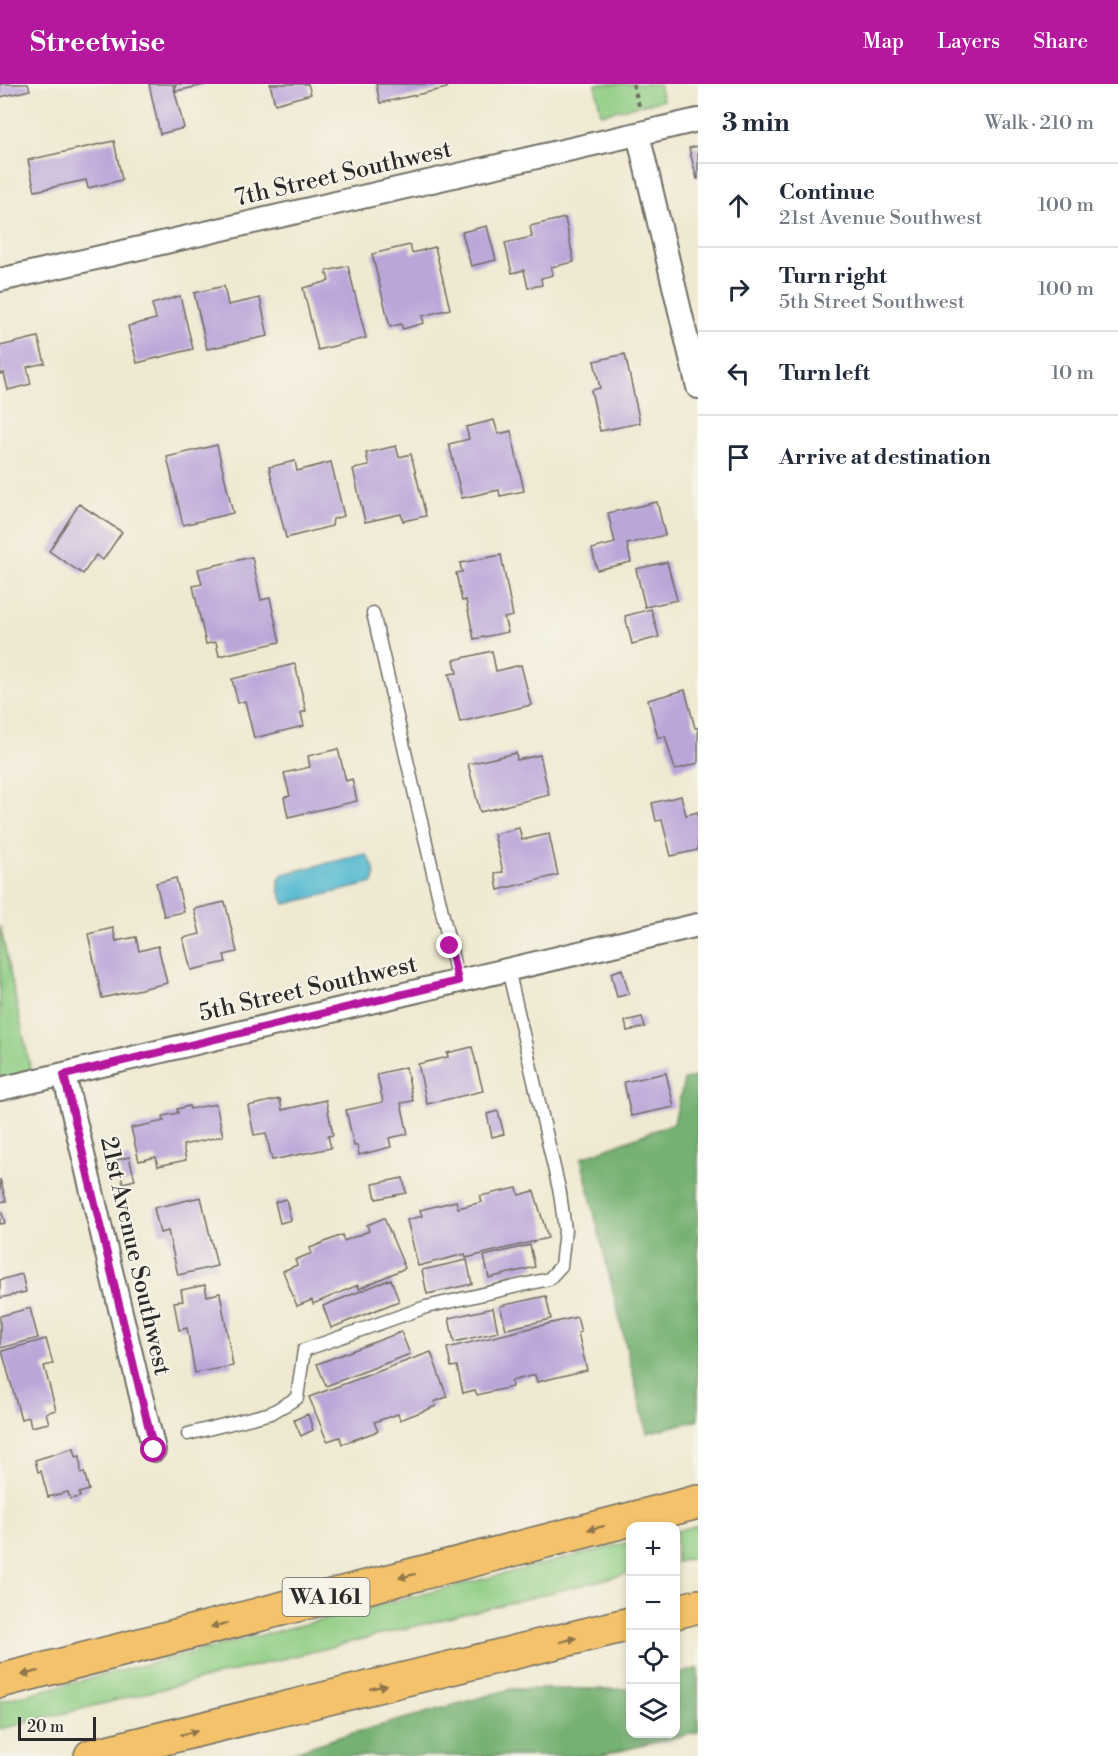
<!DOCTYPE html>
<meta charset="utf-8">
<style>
:root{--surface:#fff;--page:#f2f2f3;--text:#1f2937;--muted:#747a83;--line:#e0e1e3;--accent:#b5179e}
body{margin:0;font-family:"Libre Bodoni",serif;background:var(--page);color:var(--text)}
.controls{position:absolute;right:18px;bottom:18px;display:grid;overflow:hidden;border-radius:12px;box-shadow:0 3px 9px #0003}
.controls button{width:54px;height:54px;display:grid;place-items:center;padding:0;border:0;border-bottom:2px solid var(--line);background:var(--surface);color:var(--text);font:30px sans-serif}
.scale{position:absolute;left:18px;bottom:15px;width:78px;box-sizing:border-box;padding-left:6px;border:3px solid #2b2b2b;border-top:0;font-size:16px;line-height:21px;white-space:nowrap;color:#2b2b2b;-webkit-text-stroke:4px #f7f3e8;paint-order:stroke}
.stop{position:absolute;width:18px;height:18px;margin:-14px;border:4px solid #b5179e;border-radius:50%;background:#fff}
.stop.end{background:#b5179e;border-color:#fff;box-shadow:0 2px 6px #0008}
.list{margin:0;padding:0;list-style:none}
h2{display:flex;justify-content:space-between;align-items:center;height:78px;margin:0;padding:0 24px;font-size:26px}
h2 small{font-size:20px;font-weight:400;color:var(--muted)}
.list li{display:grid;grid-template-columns:39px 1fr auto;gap:18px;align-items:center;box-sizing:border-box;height:84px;padding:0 24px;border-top:2px solid var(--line)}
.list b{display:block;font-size:22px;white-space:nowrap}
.list p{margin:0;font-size:20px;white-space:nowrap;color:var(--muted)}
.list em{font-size:20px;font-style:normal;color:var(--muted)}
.icon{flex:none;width:33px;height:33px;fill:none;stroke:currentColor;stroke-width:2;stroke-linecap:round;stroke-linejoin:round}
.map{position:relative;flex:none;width:698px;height:1672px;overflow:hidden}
header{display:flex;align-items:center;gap:36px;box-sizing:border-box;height:84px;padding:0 30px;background:var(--accent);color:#fff}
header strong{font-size:28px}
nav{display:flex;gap:33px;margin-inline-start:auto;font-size:21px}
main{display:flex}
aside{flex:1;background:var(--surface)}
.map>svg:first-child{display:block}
.green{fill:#90ce84;stroke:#5e7c58;stroke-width:1.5}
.forest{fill:#74b172;stroke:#506e4e;stroke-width:1.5}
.water{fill:#52b9d0;stroke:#3e727e;stroke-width:1.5}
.building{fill:#bba6d9}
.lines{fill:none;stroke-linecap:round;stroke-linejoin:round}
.lane-casing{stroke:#706e65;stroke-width:15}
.street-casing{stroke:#706e65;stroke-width:26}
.highway-casing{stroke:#706e65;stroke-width:36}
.path{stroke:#706e65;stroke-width:4;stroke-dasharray:4.5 4.5;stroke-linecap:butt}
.lane{stroke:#fff;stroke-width:12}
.street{stroke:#fff;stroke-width:22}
.highway{stroke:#f3c26a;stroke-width:33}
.oneway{fill:#8f764a}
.route{stroke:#b5179e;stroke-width:8}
.labels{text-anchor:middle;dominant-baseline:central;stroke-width:4.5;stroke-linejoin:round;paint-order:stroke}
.shield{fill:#f7f3e8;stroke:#686764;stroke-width:1.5}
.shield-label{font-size:22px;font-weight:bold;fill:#2b2b2b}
.street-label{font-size:24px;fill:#2b2b2b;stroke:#f7f3e8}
</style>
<header>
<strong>Streetwise</strong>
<nav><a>Map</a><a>Layers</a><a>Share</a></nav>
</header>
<main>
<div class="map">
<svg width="698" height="1672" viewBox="0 0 698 1672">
<rect width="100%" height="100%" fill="#f7f3e8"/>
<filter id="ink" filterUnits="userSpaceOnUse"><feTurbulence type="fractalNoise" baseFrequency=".0167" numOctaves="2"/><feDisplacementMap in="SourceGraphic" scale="12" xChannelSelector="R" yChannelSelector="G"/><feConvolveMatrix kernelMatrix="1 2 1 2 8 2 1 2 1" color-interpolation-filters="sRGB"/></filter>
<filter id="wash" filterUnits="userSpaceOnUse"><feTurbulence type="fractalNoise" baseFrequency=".008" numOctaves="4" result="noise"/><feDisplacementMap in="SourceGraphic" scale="24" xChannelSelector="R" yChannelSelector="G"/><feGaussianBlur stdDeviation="1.35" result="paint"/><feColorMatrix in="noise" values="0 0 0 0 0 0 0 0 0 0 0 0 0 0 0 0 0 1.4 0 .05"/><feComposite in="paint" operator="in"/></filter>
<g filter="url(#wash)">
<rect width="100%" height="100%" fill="#efe9d1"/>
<path class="green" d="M595,0H659L663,16L601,30Z
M0,842L33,997L0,1005Z
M698,1441V1473L676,1478V1447Z
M630,1458V1489L0,1645V1617Z"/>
<path class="forest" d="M698,992V1336L647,1349L581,1074L674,1039L684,996Z
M698,1584V1648L599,1672H283L339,1653L511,1605H630V1650H676V1591Z"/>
<path class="water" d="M365,770C373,777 377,789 373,799L285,820L279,806V795L283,790Z"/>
<g id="blocks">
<path class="building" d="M0,0H28L30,6L0,13Z
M149,0H173L184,44L160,50Z
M175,0H205V1L176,7Z
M270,0H308L311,10L275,20Z
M376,0H446L447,4L380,19Z
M114,57L122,96L88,104L86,96L35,107L28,76Z
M698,62V95H697L689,64Z
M565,134L574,178L551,183L553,191L541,194L542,201L528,204L524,186L512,189L505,159L532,153L530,142Z
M487,142L496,176L471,182L462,148Z
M410,161L412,169L435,163L450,225L422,232L424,239L403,245L401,240L390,243L372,170Z
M348,182L366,254L318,266L303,204L329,197L326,187Z
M224,202L228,221L260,214L268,252L207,265L194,209Z
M180,212L193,265L137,279L128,242L156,235L152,220Z
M38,253L45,279L27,283L31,300L8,306L4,289L0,290V262Z
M625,270L640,339L600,347L591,306L600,304L594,277Z
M494,336L498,350L511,347L524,407L500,412L499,406L462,414L449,360L469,355L466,343Z
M217,361L233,429L183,441L167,373Z
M396,362L399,373L411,370L426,432L403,437L401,430L365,438L353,385L369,382L366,369Z
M295,377L297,387L331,378L344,432L333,435L332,442L286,454L269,383Z
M657,418L665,451L627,460L631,478L597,486L592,465L615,459L608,429Z
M79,420L122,448L103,476L96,471L83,490L49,467Z
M501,471L513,532L504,534L508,548L474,555L466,516L462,517L456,489L462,488L460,479Z
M252,473L261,516L270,514L280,558L219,572L216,558L206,560L193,502L202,500L198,485Z
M667,478L677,516L645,523L636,485Z
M651,525L659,553L632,560L625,532Z
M492,567L496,587L521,581L531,621L460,638L449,590L457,589L454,576Z
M295,580L306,627L301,629L304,642L254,654L245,617L238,619L232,595Z
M685,606L695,644H698V679L675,686L665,652L658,654L648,616Z
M338,665L346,697L352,695L357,717L288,733L284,713L290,712L284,689L310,683L308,672Z
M516,669L517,676L540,671L549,711L480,728L468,680Z
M681,712L686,731L698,728V766L671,772L662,736L656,737L652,719Z
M519,744L522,756L549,750L558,791L498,806L495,789L503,788L494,750Z
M176,794L184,828L164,832L156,799Z
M225,818L237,868L224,871L226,878L191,886L183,854L200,850L194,825Z
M113,844L116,857L136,853L139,867L158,862L167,899L102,914L88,850Z
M622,885L629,910L617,913L611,889Z
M642,933L645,943L627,947L625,937Z
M472,963L483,1007L427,1020L418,980L448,973L447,969Z
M406,983L413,1017L401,1019L408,1050L389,1054L391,1063L359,1071L357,1061L354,1062L346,1026L383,1018L377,990Z
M666,989L674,1023L631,1032L624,998Z
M280,1015L282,1026L326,1016L333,1051L328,1052L331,1064L272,1076L266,1049L254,1051L248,1022Z
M216,1020L223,1052L183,1061L186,1076L158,1082L156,1073L139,1077L131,1044L164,1037L163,1032L178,1029L177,1025L189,1022L190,1025Z
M498,1027L504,1050L492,1053L487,1030Z
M129,1073L135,1096L123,1099L117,1076Z
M403,1094L406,1109L376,1115L373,1100Z
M0,1095L6,1117L0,1118Z
M517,1104L519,1111L534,1107L548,1154L466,1174L465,1170L418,1182L407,1136L422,1132L420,1126L456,1117L458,1124L482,1118L480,1112Z
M201,1113L217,1182L178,1191L168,1147L160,1149L154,1124Z
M286,1115L291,1136L280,1139L275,1118Z
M0,1123L5,1139L0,1140Z
M384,1134L405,1184L359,1205L358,1201L313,1220L312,1216L297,1222L283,1187L297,1181L295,1176L312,1169L310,1164L342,1151L344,1157L369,1147L367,1141Z
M530,1161L535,1183L489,1194L484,1172Z
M467,1176L472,1200L427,1210L422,1186Z
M22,1190L26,1208L0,1214V1196Z
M391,1195L399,1217L331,1244L323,1222Z
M205,1201L207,1212L220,1209L233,1282L195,1289L187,1244L179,1246L174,1218L183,1217L181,1206Z
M546,1212L551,1235L506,1245L500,1222Z
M30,1224L38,1254L0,1264V1232Z
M493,1224L498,1248L454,1258L449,1234Z
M577,1233L581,1248L578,1249L587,1286L537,1298L535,1291L511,1297L512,1303L477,1311L475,1306L463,1309L457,1282L451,1283L447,1264Z
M401,1248L410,1270L326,1302L317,1280Z
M46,1255L53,1280L44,1282L56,1326L46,1329L49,1339L31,1343L29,1333L21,1335L2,1267Z
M431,1268L447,1313L434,1318L436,1322L400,1336L398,1330L374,1338L378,1347L342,1360L340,1353L327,1357L309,1313Z
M308,1330L313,1346L301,1352L294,1336Z
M74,1364L76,1373L80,1372L81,1390L84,1388L89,1406L79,1409L80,1413L70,1415L68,1408L48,1413L41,1387L38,1388L35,1376Z"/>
</g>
</g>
<g filter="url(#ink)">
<use href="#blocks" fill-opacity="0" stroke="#706e65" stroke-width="1.5"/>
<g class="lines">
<g class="lane-casing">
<path id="lane" d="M373,529L458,897
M188,1350L271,1329L297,1314L304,1266L426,1223L549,1195L561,1182L565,1146L560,1109L508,885"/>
</g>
<g class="street-casing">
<path id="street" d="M638,50L698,303
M0,196L698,36
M64,991L154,1366
M0,1005L698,841"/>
</g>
<g class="highway-casing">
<path id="highway" d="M676,1528L698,1522
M0,1597L698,1418
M91,1672L630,1540"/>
</g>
<path class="path" d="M633,0L640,25"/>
<use href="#lane" class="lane"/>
<use href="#street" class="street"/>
<use href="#highway" class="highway"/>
</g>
<defs><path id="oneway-solid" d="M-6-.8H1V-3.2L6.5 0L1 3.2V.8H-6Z" transform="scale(1.5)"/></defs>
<g class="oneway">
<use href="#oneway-solid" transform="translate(596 1444) rotate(166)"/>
<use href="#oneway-solid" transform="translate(407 1492) rotate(166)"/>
<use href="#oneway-solid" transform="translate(219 1541) rotate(166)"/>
<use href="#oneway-solid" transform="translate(568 1556) rotate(-15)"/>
<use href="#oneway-solid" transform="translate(30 1589) rotate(166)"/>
<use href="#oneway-solid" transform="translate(378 1603) rotate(-13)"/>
<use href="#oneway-solid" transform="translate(189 1649) rotate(-13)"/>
</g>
</g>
<g class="lines" filter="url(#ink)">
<path class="route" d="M154,1366L64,991L458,897L450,862"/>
</g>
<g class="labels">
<rect class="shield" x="282.5" y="1494" width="87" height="38" rx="4.5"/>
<g class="shield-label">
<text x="326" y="1513">WA 161</text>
</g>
<g class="street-label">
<text transform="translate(343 90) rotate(-13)">7th Street Southwest</text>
<text transform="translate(308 905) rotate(-13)">5th Street Southwest</text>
<text transform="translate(135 1172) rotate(77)">21st Avenue Southwest</text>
</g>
</g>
</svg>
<div class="controls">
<button>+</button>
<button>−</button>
<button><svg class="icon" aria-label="locate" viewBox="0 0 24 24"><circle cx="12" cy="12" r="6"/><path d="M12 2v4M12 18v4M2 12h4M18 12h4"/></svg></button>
<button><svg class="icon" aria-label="layers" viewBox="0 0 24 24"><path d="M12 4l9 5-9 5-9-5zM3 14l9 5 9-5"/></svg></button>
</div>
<div class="scale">20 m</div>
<div class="stop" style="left:154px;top:1366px"></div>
<div class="stop end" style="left:450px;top:862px"></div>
</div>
<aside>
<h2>3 min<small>Walk · 210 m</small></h2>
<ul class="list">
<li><svg class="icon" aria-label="ahead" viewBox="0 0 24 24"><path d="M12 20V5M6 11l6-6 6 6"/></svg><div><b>Continue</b><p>21st Avenue Southwest</p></div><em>100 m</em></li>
<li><svg class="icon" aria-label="right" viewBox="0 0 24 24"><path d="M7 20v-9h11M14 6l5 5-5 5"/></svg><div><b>Turn right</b><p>5th Street Southwest</p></div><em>100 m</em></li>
<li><svg class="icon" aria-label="left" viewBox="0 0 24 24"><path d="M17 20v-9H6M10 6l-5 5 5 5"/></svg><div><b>Turn left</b></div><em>10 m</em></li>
<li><svg class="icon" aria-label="arrive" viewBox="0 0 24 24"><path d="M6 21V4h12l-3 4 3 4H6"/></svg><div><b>Arrive at destination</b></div></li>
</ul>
</aside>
</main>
